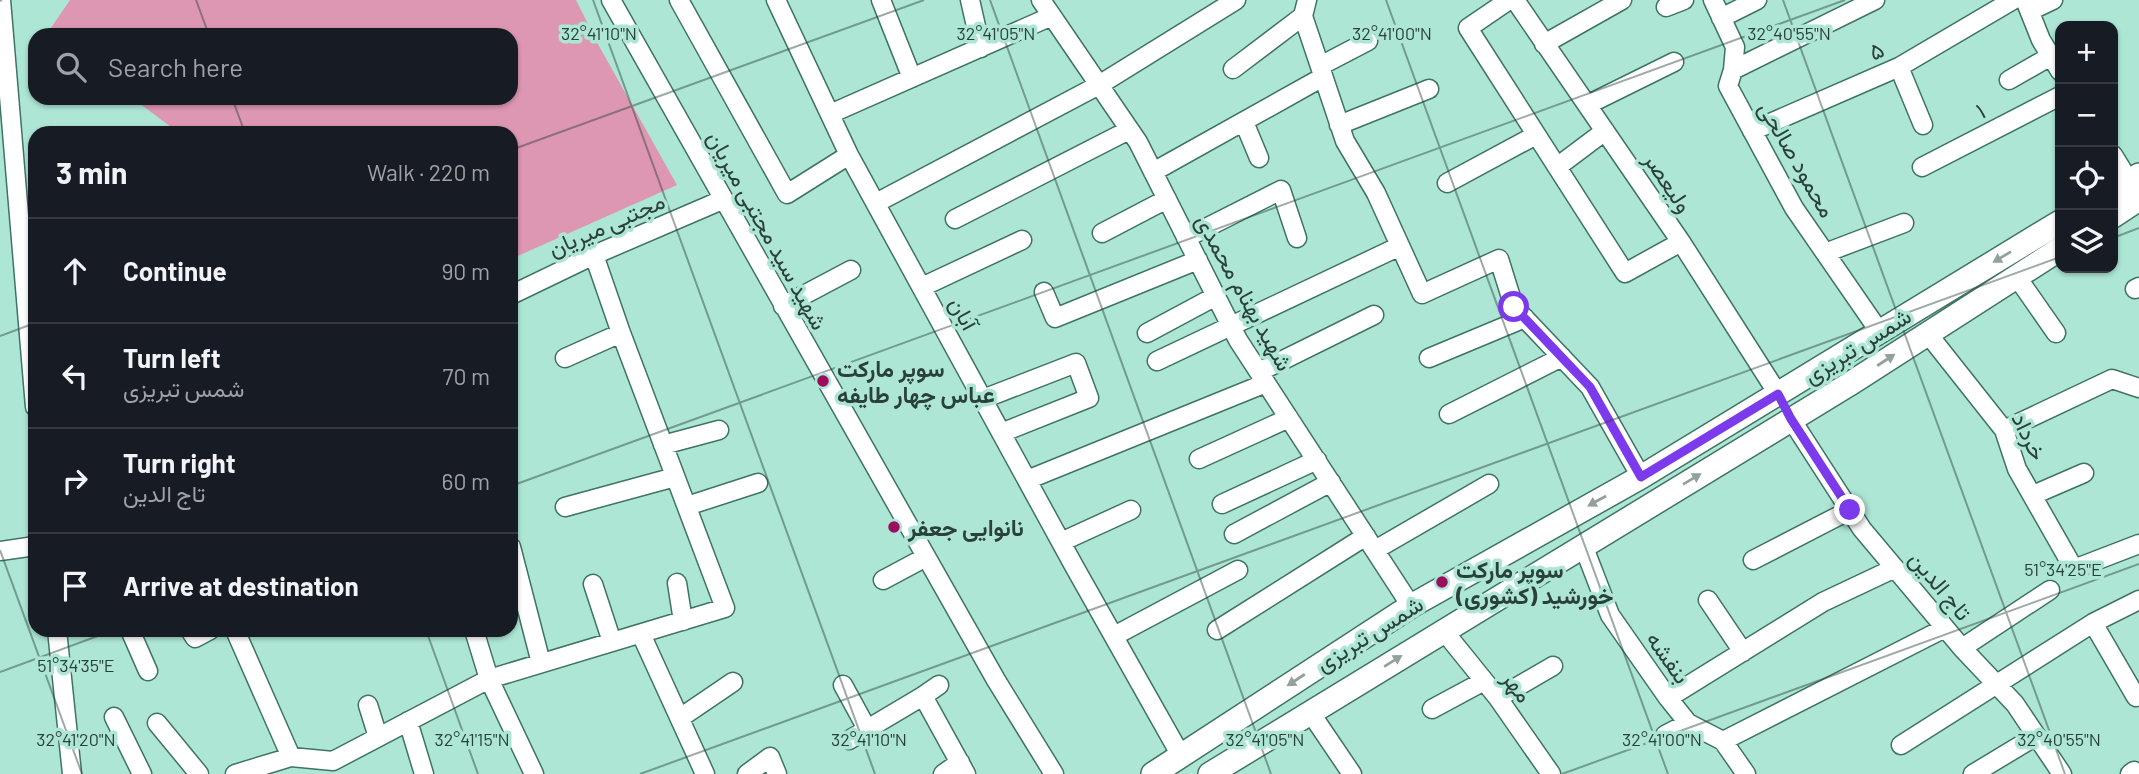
<!DOCTYPE html>
<meta charset="utf-8">
<style>
:root{--surface:#171b24;--page:#20242c;--text:#f1f3f6;--muted:#9ea1a6;--line:#363941}
body{margin:0;font-family:Barlow,Vazirmatn,sans-serif;background:var(--page);color:var(--text)}
.controls{position:absolute;right:21px;top:21px;display:grid;overflow:hidden;border-radius:14px;box-shadow:0 2px 5px #0004}
.controls button{width:63px;height:63px;display:grid;place-items:center;padding:0;border:0;border-bottom:2px solid var(--line);background:var(--surface);color:var(--text);font:35px sans-serif}
.stop{position:absolute;width:21px;height:21px;margin:-16px;border:5px solid #7c3aed;border-radius:50%;background:#fff}
.stop.end{background:#7c3aed;border-color:#fff;box-shadow:0 2px 7px #0008}
.list{margin:0;padding:0;list-style:none}
h2{display:flex;justify-content:space-between;align-items:center;height:91px;margin:0;padding:0 28px;font-size:30px}
h2 small{font-size:23px;font-weight:400;color:var(--muted)}
.list li{display:grid;grid-template-columns:46px 1fr auto;gap:21px;align-items:center;box-sizing:border-box;height:105px;padding:0 28px;border-top:2px solid var(--line)}
.list b{display:block;font-size:26px;white-space:nowrap}
.list p{margin:0;font-size:23px;white-space:nowrap;color:var(--muted)}
.list em{font-size:23px;font-style:normal;color:var(--muted)}
.icon{flex:none;width:38px;height:38px;fill:none;stroke:currentColor;stroke-width:2;stroke-linecap:round;stroke-linejoin:round}
.map{position:relative;flex:none;width:2139px;height:774px;overflow:hidden}
.search{position:absolute;background:var(--surface);box-shadow:0 2px 5px #0004;left:28px;top:28px;width:490px;height:77px;display:flex;align-items:center;gap:18px;box-sizing:border-box;padding:0 24px;border-radius:21px;color:var(--muted);font-size:26px}
.panel{position:absolute;background:var(--surface);box-shadow:0 2px 5px #0004;left:28px;top:126px;width:490px;height:511px;border-radius:21px}
.map>svg:first-child{display:block}
.green{fill:#de97b2}
.lines{fill:none;stroke-linecap:round;stroke-linejoin:round}
.minor-casing{stroke:#3e7365;stroke-width:21}
.major-casing{stroke:#3e7365;stroke-width:26}
.minor{stroke:#fff;stroke-width:18}
.major{stroke:#fff;stroke-width:23}
.oneway{fill:#94a09c}
.route{stroke:#7c3aed;stroke-width:9}
.ticks{fill:none;stroke:#2a413a;stroke-width:2;stroke-opacity:0.45}
.poi-dot{fill:#9b0e5d;stroke:#aee6d6;stroke-width:2.5}
.labels{text-anchor:middle;dominant-baseline:central;stroke-width:7;stroke-linejoin:round;paint-order:stroke}
.street-label{font-size:23px;fill:#2a413a;stroke:#aee6d6}
.poi-label{font-size:23px;font-weight:bold;fill:#2a413a;stroke:#aee6d6;text-anchor:start}
.ticks-label{font-size:18px;text-anchor:middle;fill:#2a413a;stroke:#aee6d6;stroke-width:7;stroke-linejoin:round;paint-order:stroke}
</style>
<div class="map">
<svg width="2139" height="774" viewBox="0 0 2139 774">
<rect width="100%" height="100%" fill="#aee6d6"/>
<path class="green" d="M70,0H576L599,46L677,185L511,259V133H179L135,100L121,98H511V35H46Z"/>
<g class="lines">
<g class="minor-casing">
<path id="minor" d="M1,0L35,407
M611,0L996,680L1054,774
M679,0L787,194L849,155
M776,0L849,155L1074,566L1180,754
M881,0L912,78
M970,0L981,48
M1041,0L1138,142L1238,340L1411,606
M1307,0L1303,16L1345,141L1376,193L1422,294L1499,259L1514,307L1590,387L1641,477
M1509,0L1468,28L1625,273L1681,242
M1515,0L1681,242L1778,394
M1713,0L1735,47L1733,70L1728,86L1794,208L1879,331
M2025,0L2041,40L2060,71
M1666,7L1684,0
M2030,11L2053,0
M1721,18L1757,0
M1544,44L1622,0
M1320,66L1368,41
M1899,67L1923,125
M1233,69L1303,16
M1733,70L1875,0
M2009,80L2051,56
M1587,105L1674,62
M830,114L1052,16
M1244,122L1259,158
M1339,125L1429,89
M1752,131L1899,67L2013,0
M2113,155L2129,181
M1557,167L1605,131
M1922,167L2060,96
M1153,172L1323,77
M1447,183L1536,135
M876,203L1099,85L1236,0
M955,219L1129,130
M1102,233L1167,199
M1186,238L1281,190L1297,238
M1825,253L1904,223
M2017,277L2056,333
M922,287L1022,240
M2135,289L2139,287
M1044,292L1055,318L1198,260
M511,295L594,255L722,200
M783,306L851,270
M1147,333L1216,296
M1928,334L2004,430L2017,469L2074,569L2139,544
M565,358L621,333
M1429,358L1525,318
M1157,361L1400,246
M1259,372L1374,315
M983,399L1076,363L1089,398L1001,433
M1449,414L1562,357
M1791,419L1862,529L1962,648L2015,704L2062,774
M2004,430L2112,379L2139,388
M663,445L719,430
M1199,459L1289,418
M1027,480L1266,383
M2033,495L2084,473
M1222,504L1317,460
M687,506L758,483
M565,507L675,477
M1234,534L1331,482
M1061,542L1131,510
M1583,545L1610,615L1668,698L1688,723L1723,741L1746,774
M511,547L541,663
M1375,550L1489,484
M0,551L35,546
M1753,560L1850,510
M883,580L926,557
M677,583L683,621
M593,584L612,642
M1708,600L1743,652
M2093,623L2136,697
M57,630L72,774
M130,630L148,671
M190,630L195,638L210,630
M235,630L291,757
M474,630L489,679L534,774
M1217,630L1366,536
M1443,630L1498,698L1551,774
M641,634L705,774
M1114,636L1238,570
M1962,648L2050,590
M843,685L867,729
M939,685L923,696L966,774
M1498,698L1553,666
M1668,698L1823,602L1895,568
M368,705L378,737
M1432,709L1484,681
M1310,712L1352,774
M114,717L142,774
M680,718L733,682
M408,721L424,774
M157,723L199,774
M1665,735L1688,723
M849,740L923,696
M1723,741L1945,628
M1901,745L2093,623L2139,600
M235,774L291,757L333,761L489,679L725,608L621,333L594,255
M747,774L770,757L777,774
M943,774L960,762
M1973,774L2036,736
M2130,774L2134,771"/>
</g>
<g class="major-casing">
<path id="major" d="M2113,191L2139,175
M2113,216L2139,199
M1153,774L1411,606L1641,477L2060,222
M1210,774L1848,385L2060,249"/>
</g>
<use href="#minor" class="minor"/>
<use href="#major" class="major"/>
</g>
<defs><path id="oneway-solid" d="M-6-.8H1V-3.2L6.5 0L1 3.2V.8H-6Z" transform="scale(1.75)"/></defs>
<g class="oneway">
<use href="#oneway-solid" transform="translate(2002 257) rotate(149)"/>
<use href="#oneway-solid" transform="translate(1886 360) rotate(-33)"/>
<use href="#oneway-solid" transform="translate(1692 479) rotate(-31)"/>
<use href="#oneway-solid" transform="translate(1597 501) rotate(151)"/>
<use href="#oneway-solid" transform="translate(1393 661) rotate(-32)"/>
<use href="#oneway-solid" transform="translate(1296 680) rotate(147)"/>
</g>
<g class="lines">
<path class="route" d="M1514,307L1590,387L1641,477L1778,394L1791,419L1850,510"/>
</g>
<path class="ticks" d="M196,0L209,35M593,0L875,774M990,0L1271,774M1386,0L1668,774M1783,0L2065,774M0,1L2,0M232,98L245,133M511,150L924,0M2113,238L2139,228M0,336L35,323M511,486L1845,0M0,550L82,774M426,630L478,774M0,672L114,630M640,774L2060,257M1562,774L2139,564"/>
<g class="poi-dot">
<circle cx="823" cy="381" r="7"/>
<circle cx="894" cy="527" r="7"/>
<circle cx="1442" cy="582" r="7"/>
</g>
<g class="labels">
<g class="street-label">
<text transform="translate(1876 50) rotate(-24)">۵</text>
<text transform="translate(1980 110) rotate(-27)">۱</text>
<text transform="translate(1798 159) rotate(60)">محمود صالحی</text>
<text transform="translate(1669 182) rotate(56)">ولیعصر</text>
<text transform="translate(606 224) rotate(-24)">مجتبی میریان</text>
<text transform="translate(768 230) rotate(61)">شهید سید مجتبی میریان</text>
<text transform="translate(1245 292) rotate(61)">شهید بهنام محمدی</text>
<text transform="translate(964 313) rotate(61)">آبان</text>
<text transform="translate(1857 345) rotate(-32)">شمس تبریزی</text>
<text transform="translate(2030 436) rotate(64)">خرداد</text>
<text transform="translate(1941 585) rotate(50)">تاج الدین</text>
<text transform="translate(1369 633) rotate(-32)">شمس تبریزی</text>
<text transform="translate(1669 657) rotate(55)">بنفشه</text>
<text transform="translate(1518 686) rotate(53)">مهر</text>
</g>
<g class="poi-label">
<text x="837" y="368">سوپر مارکت<tspan x="837" dy="26">عباس چهار طایفه</tspan></text>
<text x="908" y="527">نانوایی جعفر</text>
<text x="1456" y="569">سوپر مارکت<tspan x="1456" dy="26">خورشید (کشوری)</tspan></text>
</g>
</g>
<g class="ticks-label">
<text x="599" y="40">32°41'10"N</text>
<text x="996" y="40">32°41'05"N</text>
<text x="1392" y="40">32°41'00"N</text>
<text x="1789" y="40">32°40'55"N</text>
<text x="2063" y="576">51°34'25"E</text>
<text x="76" y="672">51°34'35"E</text>
<text x="76" y="746">32°41'20"N</text>
<text x="472" y="746">32°41'15"N</text>
<text x="869" y="746">32°41'10"N</text>
<text x="1265" y="746">32°41'05"N</text>
<text x="1662" y="746">32°41'00"N</text>
<text x="2059" y="746">32°40'55"N</text>
</g>
</svg>
<div class="controls">
<button>+</button>
<button>−</button>
<button><svg class="icon" aria-label="locate" viewBox="0 0 24 24"><circle cx="12" cy="12" r="6"/><path d="M12 2v4M12 18v4M2 12h4M18 12h4"/></svg></button>
<button><svg class="icon" aria-label="layers" viewBox="0 0 24 24"><path d="M12 4l9 5-9 5-9-5zM3 14l9 5 9-5"/></svg></button>
</div>
<div class="stop" style="left:1514px;top:307px"></div>
<div class="stop end" style="left:1850px;top:510px"></div>
<div class="search"><svg class="icon" aria-label="search" viewBox="0 0 24 24"><circle cx="10" cy="10" r="6"/><path d="M15 15l6 6"/></svg>Search here</div>
<section class="panel">
<h2>3 min<small>Walk · 220 m</small></h2>
<ul class="list">
<li><svg class="icon" aria-label="ahead" viewBox="0 0 24 24"><path d="M12 20V5M6 11l6-6 6 6"/></svg><div><b>Continue</b></div><em>90 m</em></li>
<li><svg class="icon" aria-label="left" viewBox="0 0 24 24"><path d="M17 20v-9H6M10 6l-5 5 5 5"/></svg><div><b>Turn left</b><p>شمس تبریزی</p></div><em>70 m</em></li>
<li><svg class="icon" aria-label="right" viewBox="0 0 24 24"><path d="M7 20v-9h11M14 6l5 5-5 5"/></svg><div><b>Turn right</b><p>تاج الدین</p></div><em>60 m</em></li>
<li><svg class="icon" aria-label="arrive" viewBox="0 0 24 24"><path d="M6 21V4h12l-3 4 3 4H6"/></svg><div><b>Arrive at destination</b></div></li>
</ul>
</section>
</div>
